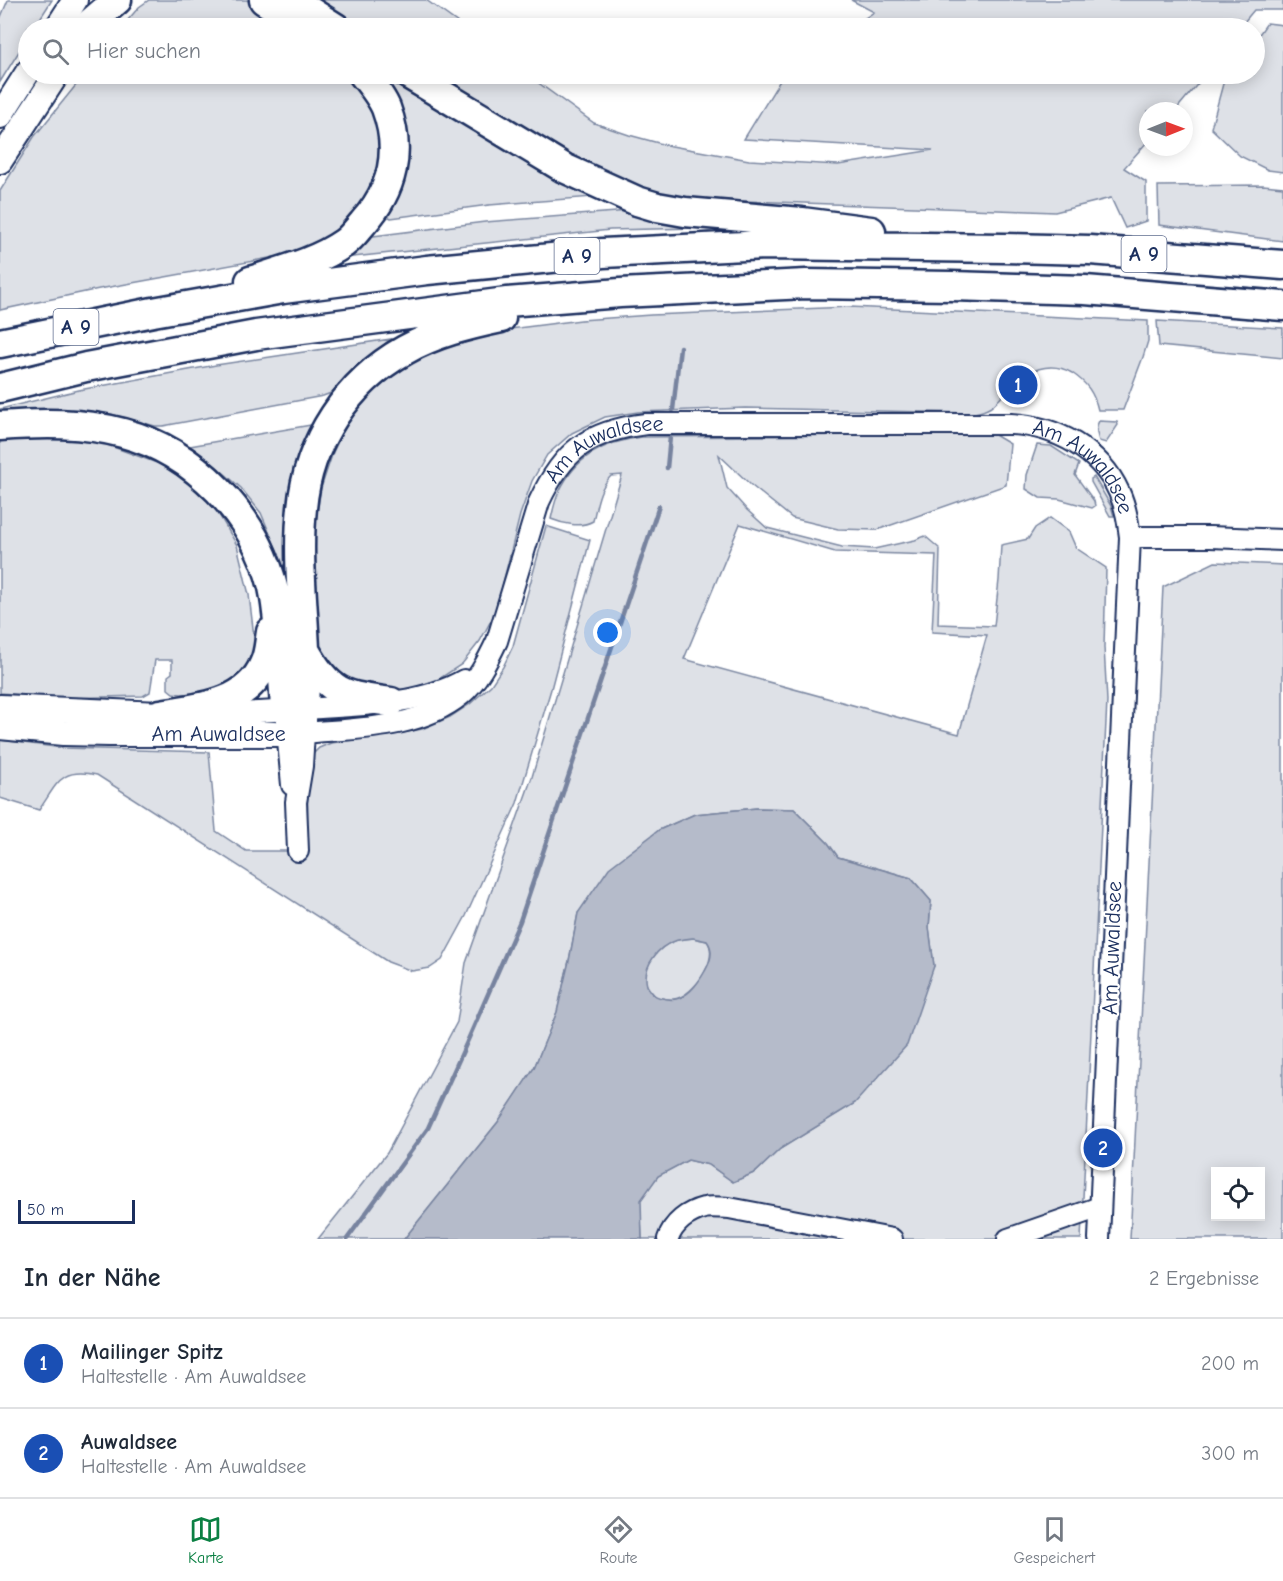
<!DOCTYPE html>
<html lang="de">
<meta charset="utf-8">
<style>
:root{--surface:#fff;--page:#f2f2f3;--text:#1f2937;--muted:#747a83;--line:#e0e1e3;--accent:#0b8043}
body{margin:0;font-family:"Comic Neue",sans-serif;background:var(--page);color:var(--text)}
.controls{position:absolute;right:18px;bottom:18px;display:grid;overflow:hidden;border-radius:0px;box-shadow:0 3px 15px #0003}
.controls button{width:54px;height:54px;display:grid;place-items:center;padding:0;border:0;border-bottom:2px solid var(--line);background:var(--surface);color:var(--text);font:30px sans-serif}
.compass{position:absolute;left:1139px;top:102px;width:54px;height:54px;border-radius:50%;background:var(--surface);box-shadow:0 3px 15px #0003;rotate:89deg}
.scale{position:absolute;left:18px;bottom:15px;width:117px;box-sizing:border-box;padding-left:6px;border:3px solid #1b2f5e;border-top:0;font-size:16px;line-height:21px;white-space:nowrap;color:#1b2f5e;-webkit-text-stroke:4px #fff;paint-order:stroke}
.you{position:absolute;left:608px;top:633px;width:21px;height:21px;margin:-15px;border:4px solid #fff;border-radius:50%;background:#1a73e8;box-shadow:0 0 0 9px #1a73e833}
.badge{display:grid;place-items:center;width:39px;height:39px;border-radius:50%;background:var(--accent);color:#fff;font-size:20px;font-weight:700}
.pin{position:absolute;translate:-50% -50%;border:3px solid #fff;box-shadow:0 2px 6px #0006}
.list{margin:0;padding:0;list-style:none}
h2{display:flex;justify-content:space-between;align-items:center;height:78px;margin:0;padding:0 24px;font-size:26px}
h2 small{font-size:20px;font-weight:400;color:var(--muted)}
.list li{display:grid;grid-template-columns:39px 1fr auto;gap:18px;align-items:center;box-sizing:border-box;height:90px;padding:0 24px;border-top:2px solid var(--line)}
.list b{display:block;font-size:22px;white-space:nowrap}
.list p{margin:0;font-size:20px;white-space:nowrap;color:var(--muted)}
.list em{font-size:20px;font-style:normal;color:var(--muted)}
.icon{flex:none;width:33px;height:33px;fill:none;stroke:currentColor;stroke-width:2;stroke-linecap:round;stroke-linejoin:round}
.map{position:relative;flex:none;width:1283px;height:1239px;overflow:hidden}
.search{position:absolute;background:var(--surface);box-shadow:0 3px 15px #0003;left:18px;right:18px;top:18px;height:66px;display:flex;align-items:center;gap:15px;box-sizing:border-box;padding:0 21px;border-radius:33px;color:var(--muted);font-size:22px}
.sheet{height:258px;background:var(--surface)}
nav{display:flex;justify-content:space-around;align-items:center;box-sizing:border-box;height:84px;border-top:2px solid var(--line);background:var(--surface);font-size:16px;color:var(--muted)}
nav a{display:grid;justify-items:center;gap:3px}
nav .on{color:var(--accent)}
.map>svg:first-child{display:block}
.green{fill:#dee1e7;stroke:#7c88a2;stroke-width:1.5;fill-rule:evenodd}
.water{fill:#b5bbca;stroke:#77839f;stroke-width:1.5;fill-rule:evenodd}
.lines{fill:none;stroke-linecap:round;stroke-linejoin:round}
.stream{stroke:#77839f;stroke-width:4.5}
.minor-casing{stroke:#1b2f5e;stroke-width:24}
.major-casing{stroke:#1b2f5e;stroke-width:28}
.highway-casing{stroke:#1b2f5e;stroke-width:33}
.minor{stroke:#fff;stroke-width:20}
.major{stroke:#fff;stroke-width:24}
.highway{stroke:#fff;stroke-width:28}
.labels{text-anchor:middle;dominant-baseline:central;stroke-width:4.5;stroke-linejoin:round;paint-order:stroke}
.shield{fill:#fff;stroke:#5f6d8e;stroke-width:1.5}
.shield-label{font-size:21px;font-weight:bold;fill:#1b2f5e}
.street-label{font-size:22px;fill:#1b2f5e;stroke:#fff}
</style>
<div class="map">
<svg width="1283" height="1239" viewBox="0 0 1283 1239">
<rect width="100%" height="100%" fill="#fff"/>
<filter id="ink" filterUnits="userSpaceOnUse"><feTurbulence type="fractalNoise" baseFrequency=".0167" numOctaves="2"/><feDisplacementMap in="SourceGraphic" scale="12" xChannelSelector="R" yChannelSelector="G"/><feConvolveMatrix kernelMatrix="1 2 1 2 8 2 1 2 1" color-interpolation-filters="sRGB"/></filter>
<g filter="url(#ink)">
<path class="green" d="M8,0H52L34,28H28V37L0,82V19Z
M149,0H247L292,28H121L139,7Z
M311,0H426L465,28H354Z
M851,0H1283V10H1254L1239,28H850L874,12Z
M1267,23L1283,25V172L1268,170L1240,156L1211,128L1224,80L1229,74H1254L1255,40Z
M85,74H350L375,109L384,159L357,217L327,241L286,255L99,289L0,310V191L34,137Z
M380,74H394L594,197L489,205L391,218L385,215L398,196L405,176L408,138L402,112Z
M425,74H526L594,123L629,135L666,145L749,160L838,165L933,150L744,139L784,74H1206L1175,111H1148V141L1124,168L1146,182V221L1125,228L1111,198L1055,212L690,199L630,187L527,138Z
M1263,185L1283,187V241L1159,225L1158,186Z
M643,210L695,223L697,228L610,230L343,258L365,237L485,222Z
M850,307L1148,321V341L1143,357L1123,410H1098C1094,393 1087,383 1072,373C1050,360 1027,370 1010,387C1004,394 999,401 991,407C986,410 980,412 974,413L745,408L638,412L605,417L572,433L547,455L532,481L520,515L496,611L480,641L462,664L439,679L413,688L373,692L330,670L319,648L316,616L315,526L321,488L333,452L349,419L372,390L396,370L426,353L463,338L510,329L581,320L651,315Z
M1157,321L1283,328V358L1159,346Z
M391,339L355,367L331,393L323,396L163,426H155L111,414L63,410L0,414V409L79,390L216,365Z
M1099,421L1117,422L1118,425L1106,443L1099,441C1097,434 1095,427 1099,421Z
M311,425L299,454L293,478L291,649L286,580L276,548L261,513L241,488L216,466L190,446Z
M993,434L1010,444L1006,485L877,530L838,529L792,518L752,486L719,455L727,488L747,510L767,528L842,547L874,549L915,540L925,536L940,549L938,624L994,626L999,580L1001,545L1028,539L1035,528L1050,518L1069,532L1076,548L1106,568L1104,647L1107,701L1081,1239H642L640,1200L658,1176L688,1160L709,1165L733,1182L756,1172L780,1149L855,1103L934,966L929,927L931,901L911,878L838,857L828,843L794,809L757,808L695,814L659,830L578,913L569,961L557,1012L534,1068L498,1122L404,1239H318L387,1153L457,1022L466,963L532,777L622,475L611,476C599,488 597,504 593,521C581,528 563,524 551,519C553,510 555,500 559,492C576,456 604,442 642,437ZM740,524L835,552L936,555L932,632L987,635L959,734L684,659Z
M22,438H61L97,441L165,466L192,487L215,508L237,545L249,595L255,645L251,663L242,678L216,692L181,694L173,693L168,689V676L172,673V660H155L150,692L143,696L62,698L0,693V440Z
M1037,445L1051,446L1079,464L1075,475L1094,501L1095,506L1092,508L1059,499L1040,498L1026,489L1027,475Z
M1094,477L1111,506L1114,516H1110L1091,482V479Z
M546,526L590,540L551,689L517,803L466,916L442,960L430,968L412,971L388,962L97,775C60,767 58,783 39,810L0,798V740L63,748L209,752L216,831L246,851H307L308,772L312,755L319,748L331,743L392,735L422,729L450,717L470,704L491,685L503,667L513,646Z
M1215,562L1283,565V1239H1130L1163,587ZM1216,1172H1260V1216H1216Z
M693,938L707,941C720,958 694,996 674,999C668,1000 662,998 656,997C652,992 647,988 645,981C642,965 660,946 674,941C680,939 687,939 693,938Z"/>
<path class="water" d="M757,808L794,809L828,843L838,857L911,878L931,901L929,927L934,966L907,1045L855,1103L780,1149L756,1172L733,1182L709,1165L688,1160L658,1176L641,1200L642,1239H404L498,1122L534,1068L557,1012L569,961L578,913L609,868L659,830L695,814ZM693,938L707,941C714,950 711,961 705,971C699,982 690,996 676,999C672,1000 666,999 662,998C642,994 643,972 653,958C658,950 666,944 675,941C680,939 687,939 693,938Z"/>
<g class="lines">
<path class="stream" d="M673,410L680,347
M667,468L670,437
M347,1239L428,1128L467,1042L520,921L659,506"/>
<g class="minor-casing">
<g id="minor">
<path d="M1130,537H1210L1283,540"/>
<path d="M204,714C238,714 272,711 306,709C357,705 419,706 464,680"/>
<path d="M286,719L292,785"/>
<path id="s1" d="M298,851L296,802L302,766L304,733C356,728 418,730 461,695C477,682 488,660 497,641L539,502C563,450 589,431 646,424H1011C1056,426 1100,450 1119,492C1126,507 1128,522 1130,537L1099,1239"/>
<path d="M668,1239C673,1223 688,1212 704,1208C711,1206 721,1208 729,1208L892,1239"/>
<path d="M1008,1239L1100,1207"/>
</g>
</g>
<g class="major-casing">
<g id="major">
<path d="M57,28L75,0"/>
<path d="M0,116L28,72"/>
<path d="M0,161L57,74"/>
<path d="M0,707L160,714"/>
<path id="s2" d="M0,727L63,733L109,734H286L304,733V709"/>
</g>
</g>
<g class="highway-casing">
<path id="highway" d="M264,0L309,28
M295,2L336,28
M88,25L117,0
M408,74L564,168L637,201L657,207L685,212L802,222L871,231
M250,281C281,271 317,262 344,243C351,238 357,230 363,223C393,190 402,151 386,108C381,96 371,84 363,74
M0,343L153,312L283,289L427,270L603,253L765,245L1004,248L1090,250L1283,265
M0,388L86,367L256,335L507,302L620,293L806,284L952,286L1085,290L1283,306
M0,426C41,423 83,422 123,433C195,452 255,515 273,587C277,605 278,623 280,641C282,664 284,687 285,710
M305,650C329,694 344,696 391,702
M304,709C305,689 305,669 305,649C303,602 297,555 302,508C308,441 348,382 405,350C435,333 468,325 501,318
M160,714C198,708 247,705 264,664C269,654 269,643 271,632"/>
</g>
<use href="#minor" class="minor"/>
<use href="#major" class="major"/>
<use href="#highway" class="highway"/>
</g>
</g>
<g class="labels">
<g class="shield">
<rect x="1121.5" y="236" width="45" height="36" rx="4.5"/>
<rect x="554.5" y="238" width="45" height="36" rx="4.5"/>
<rect x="53.5" y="309" width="45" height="36" rx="4.5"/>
</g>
<g class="shield-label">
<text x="1144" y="254">A 9</text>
<text x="577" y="256">A 9</text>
<text x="76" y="327">A 9</text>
</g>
<g class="street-label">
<text stroke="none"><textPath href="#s1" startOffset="584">Am Auwaldsee</textPath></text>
<text stroke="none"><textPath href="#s1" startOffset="1088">Am Auwaldsee</textPath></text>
<text stroke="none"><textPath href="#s2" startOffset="219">Am Auwaldsee</textPath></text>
<text transform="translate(1112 948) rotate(-88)">Am Auwaldsee</text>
</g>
</g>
</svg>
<div class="controls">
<button><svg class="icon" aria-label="locate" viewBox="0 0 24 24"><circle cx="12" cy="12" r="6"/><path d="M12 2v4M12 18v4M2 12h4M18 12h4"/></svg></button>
</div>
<svg class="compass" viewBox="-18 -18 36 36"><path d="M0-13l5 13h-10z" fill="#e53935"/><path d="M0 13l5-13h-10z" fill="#747a83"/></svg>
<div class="scale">50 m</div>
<div class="you"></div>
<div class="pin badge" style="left:1018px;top:385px;background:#1a4fb4">1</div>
<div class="pin badge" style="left:1103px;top:1148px;background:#1a4fb4">2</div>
<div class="search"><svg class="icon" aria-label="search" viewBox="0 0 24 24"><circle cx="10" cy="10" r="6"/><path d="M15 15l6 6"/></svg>Hier suchen</div>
</div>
<section class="sheet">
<h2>In der Nähe<small>2 Ergebnisse</small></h2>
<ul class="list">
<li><span class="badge" style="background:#1a4fb4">1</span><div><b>Mailinger Spitz</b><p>Haltestelle · Am Auwaldsee</p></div><em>200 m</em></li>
<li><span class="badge" style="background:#1a4fb4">2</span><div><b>Auwaldsee</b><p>Haltestelle · Am Auwaldsee</p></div><em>300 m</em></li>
</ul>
</section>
<nav>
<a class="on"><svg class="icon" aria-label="map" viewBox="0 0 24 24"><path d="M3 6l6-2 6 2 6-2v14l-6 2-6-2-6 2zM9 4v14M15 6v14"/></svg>Karte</a>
<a><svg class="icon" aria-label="directions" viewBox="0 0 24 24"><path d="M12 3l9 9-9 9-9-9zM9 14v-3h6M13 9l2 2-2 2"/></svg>Route</a>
<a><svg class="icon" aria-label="saved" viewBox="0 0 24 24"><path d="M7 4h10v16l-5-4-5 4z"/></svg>Gespeichert</a>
</nav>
